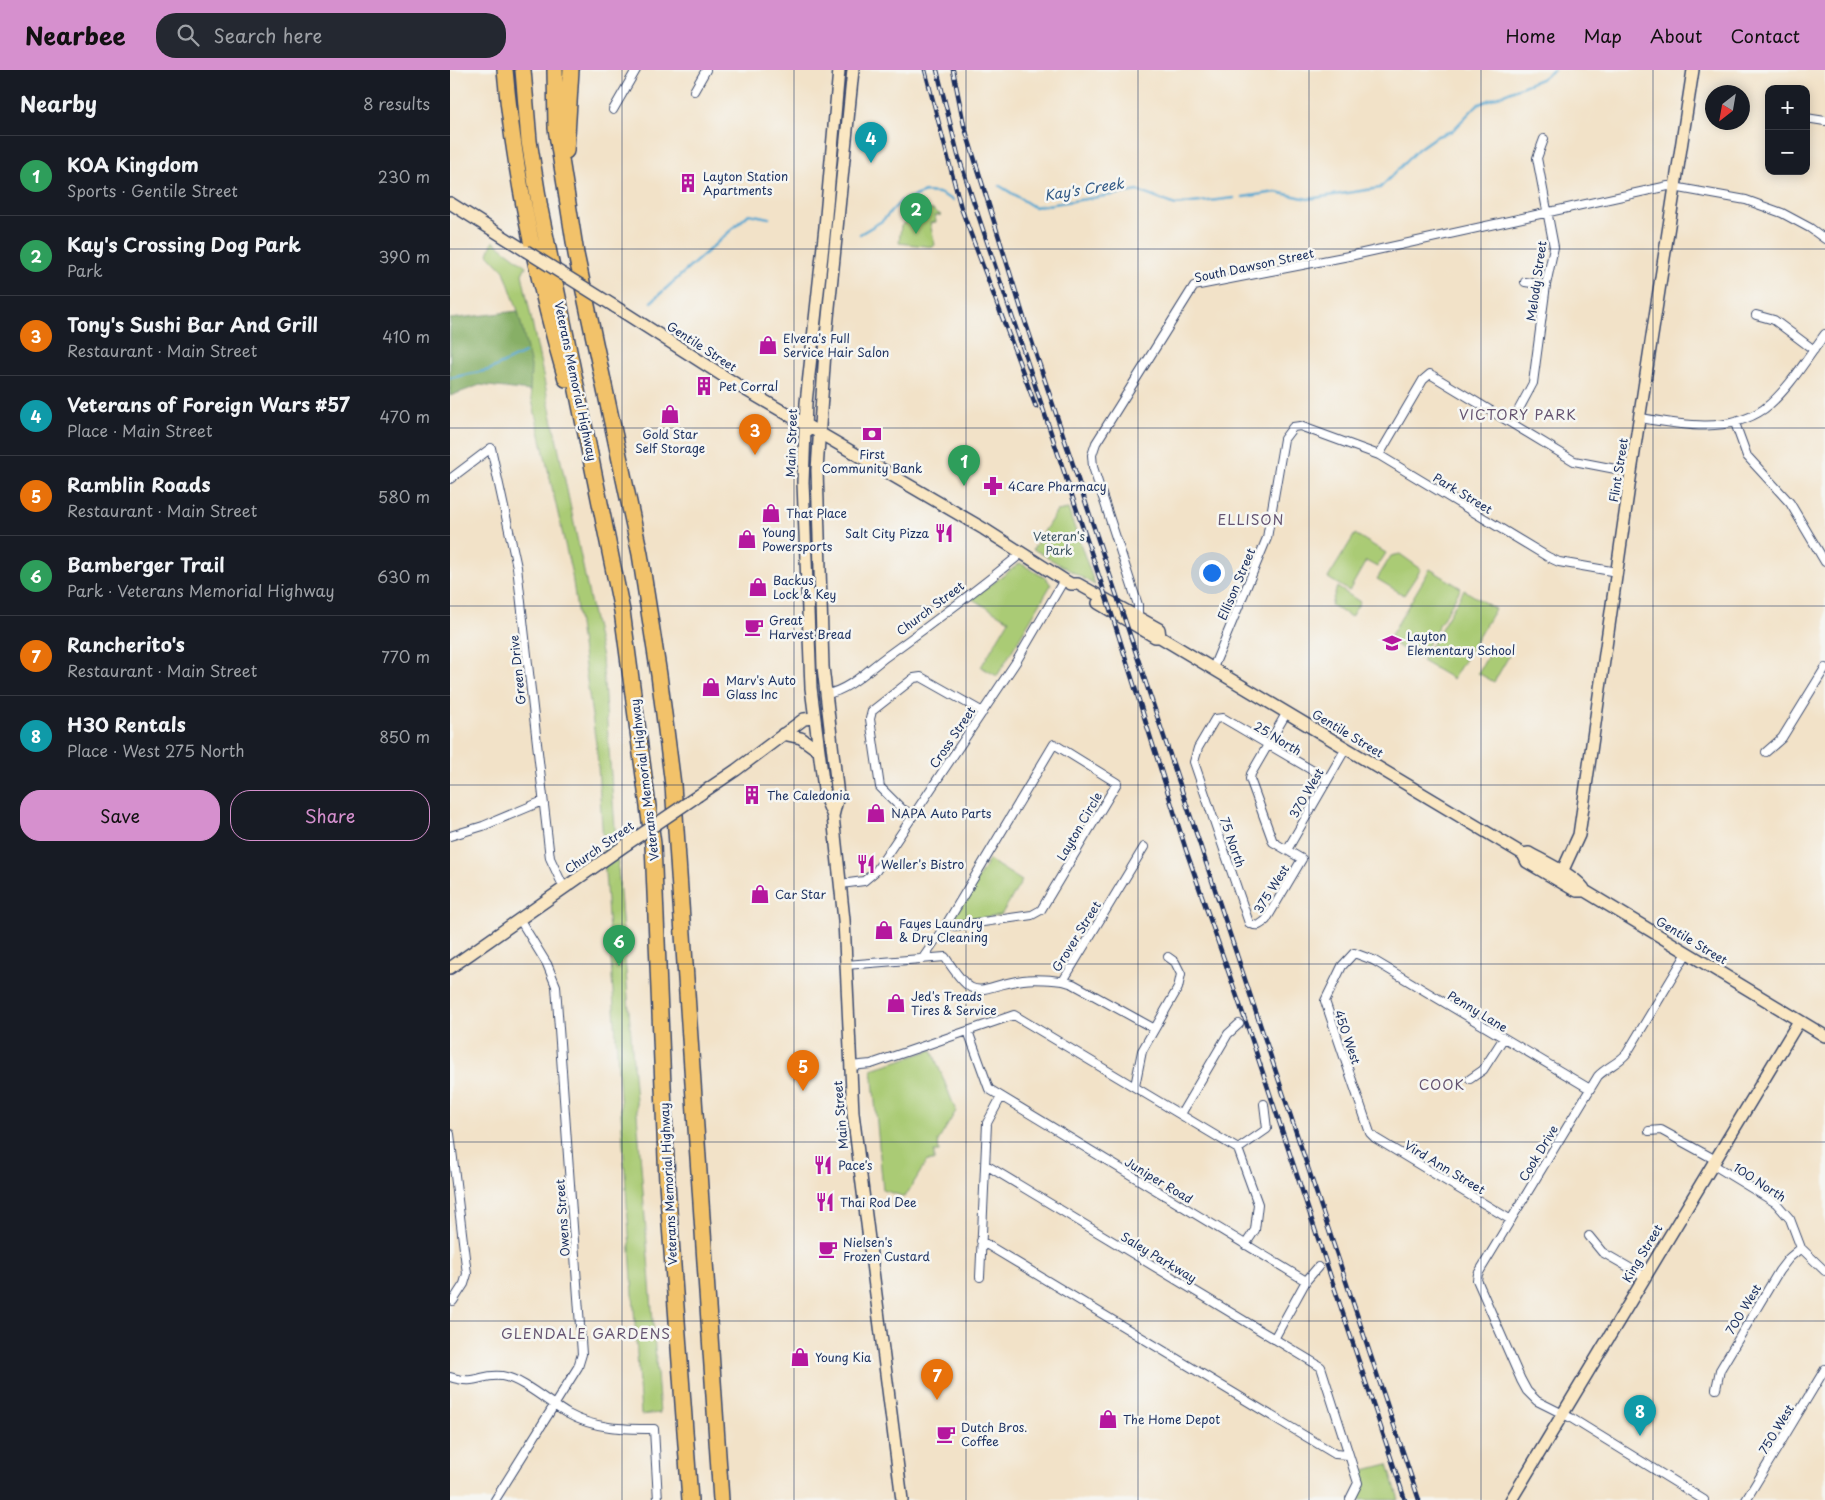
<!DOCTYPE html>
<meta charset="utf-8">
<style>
:root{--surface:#171b24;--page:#242831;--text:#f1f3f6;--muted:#9ea1a6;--line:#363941;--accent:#d690ce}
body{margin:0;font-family:"Playpen Sans",sans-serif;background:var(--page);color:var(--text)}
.controls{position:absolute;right:15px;top:15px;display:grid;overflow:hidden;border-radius:10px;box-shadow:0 2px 12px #0003}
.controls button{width:45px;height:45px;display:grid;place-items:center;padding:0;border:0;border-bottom:1px solid var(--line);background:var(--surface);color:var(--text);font:25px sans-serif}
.compass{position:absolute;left:1255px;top:15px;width:45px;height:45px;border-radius:50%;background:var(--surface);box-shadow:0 2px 12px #0003;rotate:211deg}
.you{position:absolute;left:761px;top:502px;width:18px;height:18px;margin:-12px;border:4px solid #fff;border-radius:50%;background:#1a73e8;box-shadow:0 0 0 8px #1a73e833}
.badge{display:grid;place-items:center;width:32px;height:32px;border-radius:50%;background:var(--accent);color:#fff;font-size:16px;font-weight:700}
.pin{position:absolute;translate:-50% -41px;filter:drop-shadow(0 1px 2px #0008)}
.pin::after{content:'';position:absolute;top:26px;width:18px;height:15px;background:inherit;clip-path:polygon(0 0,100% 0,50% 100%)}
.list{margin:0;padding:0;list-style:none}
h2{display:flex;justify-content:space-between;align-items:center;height:65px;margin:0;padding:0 20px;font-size:21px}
h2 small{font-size:16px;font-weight:400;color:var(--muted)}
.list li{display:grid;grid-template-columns:32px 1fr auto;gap:15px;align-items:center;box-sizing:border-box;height:80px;padding:0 20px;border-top:1px solid var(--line)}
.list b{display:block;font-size:19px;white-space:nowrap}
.list p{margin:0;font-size:16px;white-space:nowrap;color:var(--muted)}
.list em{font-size:16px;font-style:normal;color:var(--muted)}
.actions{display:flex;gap:10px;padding:15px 20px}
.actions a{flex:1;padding:11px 0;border:1px solid var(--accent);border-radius:20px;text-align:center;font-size:18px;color:var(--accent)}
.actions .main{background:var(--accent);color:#111}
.icon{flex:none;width:28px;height:28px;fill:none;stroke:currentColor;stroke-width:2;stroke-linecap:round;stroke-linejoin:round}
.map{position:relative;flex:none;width:1375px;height:1430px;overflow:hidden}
header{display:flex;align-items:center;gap:30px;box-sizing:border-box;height:70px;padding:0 25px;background:var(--accent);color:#111}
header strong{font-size:24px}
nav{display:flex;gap:28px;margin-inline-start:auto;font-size:18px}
.search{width:350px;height:45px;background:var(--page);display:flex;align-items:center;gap:12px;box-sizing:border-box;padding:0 18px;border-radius:20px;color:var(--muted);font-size:19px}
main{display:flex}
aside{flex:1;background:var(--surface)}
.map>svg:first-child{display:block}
.green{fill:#aacb74;stroke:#627d69}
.forest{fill:#87af66;stroke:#516f62}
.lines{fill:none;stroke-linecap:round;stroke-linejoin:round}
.stream{stroke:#56a7d1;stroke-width:2.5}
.street-casing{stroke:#3b4a6e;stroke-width:10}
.secondary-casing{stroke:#3b4a6e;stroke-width:14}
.highway-casing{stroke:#3b4a6e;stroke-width:18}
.street{stroke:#fff;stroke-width:8}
.secondary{stroke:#fae7c3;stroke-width:11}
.highway{stroke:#f2c26a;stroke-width:15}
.rail-casing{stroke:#1b2f5e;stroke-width:4.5}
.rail{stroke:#f6f6f2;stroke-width:2.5;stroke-dasharray:8;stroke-linecap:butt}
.secondary-bridge-casing{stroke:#3b4a6e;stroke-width:14;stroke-linecap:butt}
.secondary-bridge{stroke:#fae7c3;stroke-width:11}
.grid{fill:none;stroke:#1b2f5e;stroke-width:1;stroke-opacity:0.55}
.labels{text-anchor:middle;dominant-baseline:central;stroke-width:5;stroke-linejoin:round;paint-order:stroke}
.poi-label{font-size:12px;fill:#1b2f5e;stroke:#f6f6f2;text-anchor:start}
.street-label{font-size:12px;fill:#1b2f5e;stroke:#f6f6f2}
.park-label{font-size:12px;fill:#3f5664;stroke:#f6f6f2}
.water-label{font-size:14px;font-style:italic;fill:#305986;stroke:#f6f6f2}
.neighbourhood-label{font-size:14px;letter-spacing:1px;fill:#655471;stroke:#f6f6f2}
</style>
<header>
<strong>Nearbee</strong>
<div class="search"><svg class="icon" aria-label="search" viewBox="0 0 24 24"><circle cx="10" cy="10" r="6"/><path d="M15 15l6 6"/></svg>Search here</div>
<nav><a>Home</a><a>Map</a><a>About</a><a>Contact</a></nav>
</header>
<main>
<aside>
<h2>Nearby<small>8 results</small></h2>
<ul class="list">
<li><span class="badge" style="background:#2e9e5b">1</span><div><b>KOA Kingdom</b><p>Sports · Gentile Street</p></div><em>230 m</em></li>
<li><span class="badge" style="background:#2e9e5b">2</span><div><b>Kay's Crossing Dog Park</b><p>Park</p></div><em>390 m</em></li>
<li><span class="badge" style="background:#e8710a">3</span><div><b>Tony's Sushi Bar And Grill</b><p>Restaurant · Main Street</p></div><em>410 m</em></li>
<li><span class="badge" style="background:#0f9aa8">4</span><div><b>Veterans of Foreign Wars #57</b><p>Place · Main Street</p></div><em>470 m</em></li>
<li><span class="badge" style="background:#e8710a">5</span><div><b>Ramblin Roads</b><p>Restaurant · Main Street</p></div><em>580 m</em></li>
<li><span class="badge" style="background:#2e9e5b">6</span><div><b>Bamberger Trail</b><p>Park · Veterans Memorial Highway</p></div><em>630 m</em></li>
<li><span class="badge" style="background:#e8710a">7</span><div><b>Rancherito's</b><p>Restaurant · Main Street</p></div><em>770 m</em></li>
<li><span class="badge" style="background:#0f9aa8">8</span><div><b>H3O Rentals</b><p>Place · West 275 North</p></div><em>850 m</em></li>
</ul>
<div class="actions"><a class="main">Save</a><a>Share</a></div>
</aside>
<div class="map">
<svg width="1375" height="1430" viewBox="0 0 1375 1430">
<rect width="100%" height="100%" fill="#f6f6f2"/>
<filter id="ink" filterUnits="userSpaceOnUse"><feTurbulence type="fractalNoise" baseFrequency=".02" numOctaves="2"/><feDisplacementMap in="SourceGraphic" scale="10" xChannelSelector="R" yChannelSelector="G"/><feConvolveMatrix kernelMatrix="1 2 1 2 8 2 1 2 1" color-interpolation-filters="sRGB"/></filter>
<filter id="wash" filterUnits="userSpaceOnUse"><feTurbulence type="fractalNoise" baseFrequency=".0096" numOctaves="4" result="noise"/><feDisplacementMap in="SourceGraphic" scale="20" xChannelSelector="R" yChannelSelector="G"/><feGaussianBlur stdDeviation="1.12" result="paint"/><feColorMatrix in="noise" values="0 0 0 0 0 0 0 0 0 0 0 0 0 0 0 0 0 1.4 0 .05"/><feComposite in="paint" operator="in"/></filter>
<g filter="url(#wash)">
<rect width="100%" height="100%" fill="#f2e2c8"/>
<path class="green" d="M475,139L483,140L491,145L485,146L486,152L480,153L485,175L483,177L449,173L451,156Z
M43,171L76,196L72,204L152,588L210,1343L191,1345L147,681L122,505L80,321L68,241L54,201L38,184Z
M618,439L645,515L583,479L607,441Z
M905,464L936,483L927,497L916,491L899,521L878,508Z
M950,484L971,499L954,525L927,509L941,486Z
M570,493L597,509L601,515L547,606L531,597L559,550L522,529Z
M980,499L1011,518L969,589L938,570Z
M887,517L910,532L901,547L881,535Z
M1014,520L1045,539L1003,609L972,591Z
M1043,577L1059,586L1044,612L1028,603Z
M539,790L572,811L551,845L510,850L506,849L505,846Z
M482,980L506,1041L488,1071L489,1082H484V1091H477L455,1127L433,1120L422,999Z
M938,1394L949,1430H906L915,1416L911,1401Z"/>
<path class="forest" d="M68,241L81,296L80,321L30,315L0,326V249Z"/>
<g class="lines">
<path class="stream" d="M550,116L584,137L688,121L725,135L784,128
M793,127L826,122L858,129L930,118L968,79L985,67L1002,61L1027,35L1093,8L1104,0
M410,164L432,151L451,131L475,122L489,123L503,130
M201,232L299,144L319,148
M0,308L39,300L74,283"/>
</g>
</g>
<g filter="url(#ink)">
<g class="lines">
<g class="street-casing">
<path id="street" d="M244,21L256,0
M163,40L186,0
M1356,48L1375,51
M1075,212L1096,215
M1306,245L1324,250L1364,280
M1191,348C1231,355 1278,364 1314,339C1337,322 1358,287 1375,264
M1062,352L1083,313L1096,215L1104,177L1087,88L1094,69
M1285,353L1297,386L1340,433L1375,492
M929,385L973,310L980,304L1124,391L1181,402
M0,409L41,378L67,497L100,788L114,818
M688,547V535L643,397L642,385L646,373L744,216L904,185L1218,116L1296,130L1332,143L1360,158L1375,169
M763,598L817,468L834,369L843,357L850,356L929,385L1098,487L1109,492L1167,502
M376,624C398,621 419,599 437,586C483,553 528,519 572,483
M837,642L801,704L800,709L823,772L852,789L816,850C809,856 807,857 799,853L744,692L748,678L765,649L773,648L877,709
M1316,682L1332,668L1375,598
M463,745L452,739L430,717L420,649L422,641L464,608L471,607L533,642
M0,766L33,756L93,731
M837,780L896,678
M391,814L414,811L426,801L566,592L614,510
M1237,883L1177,983C1169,993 1157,997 1148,1006L1028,1204L1027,1210L1071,1310L1077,1321L1087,1331L1121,1348L1254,1430
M473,888L497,853L604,674L667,713L591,840L582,845L505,856L497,853
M396,895L495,887C527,936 525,917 573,910C586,908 600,910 613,911L694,777
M613,911L623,914L703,958
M518,961L539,1019L856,1211
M400,996L421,994L564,945L788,1079L808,1134L805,1160L795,1175
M1020,1009L1033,1000L1053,969
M685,1016L692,981L728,918L731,904L725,892L718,887
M731,1044L778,964L789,954
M1199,1061L1211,1060L1264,1089
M0,1064L17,1204L14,1214L3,1231
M788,1079L817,1059L814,1034
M1262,1094L1326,1133L1340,1149L1351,1178L1375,1201
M536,1095L871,1297L908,1413L900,1429
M1061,1150L925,1068L920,1063L875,931L892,896L904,883L923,890L1140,1019
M1139,1166L1152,1182L1194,1206
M531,1171L885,1384L898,1385
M530,1207L537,1053L551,1027
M824,1269L856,1211L868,1197
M0,1307C27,1316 31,1303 52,1306C73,1309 100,1334 118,1344C145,1359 174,1359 204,1359L208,1430
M1266,1319L1270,1300L1329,1201L1339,1188L1351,1178
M45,1430L128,1297L132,1284L106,916L97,894L70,850
M1296,1430L1375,1299"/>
</g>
<g class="secondary-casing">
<path id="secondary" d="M403,0L376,267L367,400L373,597L388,726L383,746L394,850L403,1043L452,1430
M0,133L76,181
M164,236L289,316L534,459L614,510L621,514H628L709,559L710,567
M648,533L705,567H710L1073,784L1077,792L1121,818L1127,821H1135
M333,664L351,668L369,681
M249,725L286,700L354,649L364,648
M383,746L375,727L361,618L353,412L356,333L375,157L389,0
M1073,784L1079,783C1093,791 1130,808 1135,821L1375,966
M1112,802L1129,765L1181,402L1243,0
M0,898L177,774
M1061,1430L1349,951"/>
</g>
<g class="highway-casing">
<path id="highway" d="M55,0C64,105 87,209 116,309
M73,0L79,71L90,139L172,541L203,774L217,1113L240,1430
M105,0L106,58L126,184L190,484L209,605L223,715L271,1430
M116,81L121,0"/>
</g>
<use href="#street" class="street"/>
<use href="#secondary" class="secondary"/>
<use href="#highway" class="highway"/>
<g class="rail-casing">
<path id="rail" d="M475,0L511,138L586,337
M487,0L508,85L663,548L736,780L800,964L955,1430
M503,0L514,55L574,248L969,1430"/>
</g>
<use href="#rail" class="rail"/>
<g class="secondary-bridge-casing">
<path id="secondary-bridge" d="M76,181L164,236
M177,774L249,725"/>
</g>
<use href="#secondary-bridge" class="secondary-bridge"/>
</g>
</g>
<path class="grid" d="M172,0V1430M344,0V1430M516,0V1430M688,0V1430M859,0V1430M1031,0V1430M1203,0V1430M0,179H1375M0,358H1375M0,536H1375M0,715H1375M0,894H1375M0,1072H1375M0,1251H1375"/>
<defs>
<g id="building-bare" transform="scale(1.5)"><path d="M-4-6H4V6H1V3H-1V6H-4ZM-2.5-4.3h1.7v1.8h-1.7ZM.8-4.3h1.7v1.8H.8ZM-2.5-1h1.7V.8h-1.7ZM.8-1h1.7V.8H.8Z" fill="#b5179e" stroke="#f6f6f2" stroke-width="2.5" paint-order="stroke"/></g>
<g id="shop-bare" transform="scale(1.5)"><path d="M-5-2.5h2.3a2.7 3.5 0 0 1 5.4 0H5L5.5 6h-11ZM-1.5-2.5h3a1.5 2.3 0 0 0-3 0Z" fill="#b5179e" stroke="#f6f6f2" stroke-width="2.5" paint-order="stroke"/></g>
<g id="bank-bare" transform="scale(1.5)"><path d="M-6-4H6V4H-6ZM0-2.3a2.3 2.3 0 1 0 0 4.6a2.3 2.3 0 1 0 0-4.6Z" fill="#b5179e" stroke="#f6f6f2" stroke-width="2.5" paint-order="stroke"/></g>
<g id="pharmacy-bare" transform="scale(1.5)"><path d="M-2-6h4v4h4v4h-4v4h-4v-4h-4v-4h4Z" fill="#b5179e" stroke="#f6f6f2" stroke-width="2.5" paint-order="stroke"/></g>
<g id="restaurant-bare" transform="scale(1.5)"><path d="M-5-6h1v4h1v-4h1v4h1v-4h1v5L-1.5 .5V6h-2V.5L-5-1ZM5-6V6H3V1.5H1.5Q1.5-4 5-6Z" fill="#b5179e" stroke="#f6f6f2" stroke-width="2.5" paint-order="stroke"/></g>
<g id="cafe-bare" transform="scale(1.5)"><path d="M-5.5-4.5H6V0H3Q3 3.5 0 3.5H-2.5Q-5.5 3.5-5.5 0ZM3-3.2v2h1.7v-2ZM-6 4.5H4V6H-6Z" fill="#b5179e" stroke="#f6f6f2" stroke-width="2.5" paint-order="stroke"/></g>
<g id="school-bare" transform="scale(1.5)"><path d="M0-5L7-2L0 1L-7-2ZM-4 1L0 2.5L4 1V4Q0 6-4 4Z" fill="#b5179e" stroke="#f6f6f2" stroke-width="2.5" paint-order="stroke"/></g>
</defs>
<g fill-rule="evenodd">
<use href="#building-bare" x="238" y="113"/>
<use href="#shop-bare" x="318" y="275"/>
<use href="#building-bare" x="254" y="316"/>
<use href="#shop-bare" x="220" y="344"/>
<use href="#bank-bare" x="422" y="364"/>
<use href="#pharmacy-bare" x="543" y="416"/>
<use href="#shop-bare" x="321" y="443"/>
<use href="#restaurant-bare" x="494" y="463"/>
<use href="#shop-bare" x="297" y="469"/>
<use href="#shop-bare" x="308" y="517"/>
<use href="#cafe-bare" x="304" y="557"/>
<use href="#school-bare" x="942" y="573"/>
<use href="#shop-bare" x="261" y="617"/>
<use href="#building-bare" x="302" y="725"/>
<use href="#shop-bare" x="426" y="743"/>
<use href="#restaurant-bare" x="416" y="794"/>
<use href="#shop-bare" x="310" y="824"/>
<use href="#shop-bare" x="434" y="860"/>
<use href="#shop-bare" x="446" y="933"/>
<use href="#restaurant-bare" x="373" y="1095"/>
<use href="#restaurant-bare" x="375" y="1132"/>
<use href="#cafe-bare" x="378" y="1179"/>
<use href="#shop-bare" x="350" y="1287"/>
<use href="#shop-bare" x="658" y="1349"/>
<use href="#cafe-bare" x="496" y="1364"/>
</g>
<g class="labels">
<g class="poi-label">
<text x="253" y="106">Layton Station<tspan x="253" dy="14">Apartments</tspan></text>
<text x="333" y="268">Elvera's Full<tspan x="333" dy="14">Service Hair Salon</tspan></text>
<text x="269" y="316">Pet Corral</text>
<text x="220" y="364" text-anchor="middle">Gold Star<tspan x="220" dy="14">Self Storage</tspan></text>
<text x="422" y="384" text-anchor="middle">First<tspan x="422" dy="14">Community Bank</tspan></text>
<text x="558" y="416">4Care Pharmacy</text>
<text x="336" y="443">That Place</text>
<text x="312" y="462">Young<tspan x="312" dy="14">Powersports</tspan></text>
<text x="479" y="463" text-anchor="end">Salt City Pizza</text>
<text x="323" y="510">Backus<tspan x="323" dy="14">Lock &amp; Key</tspan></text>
<text x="319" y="550">Great<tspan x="319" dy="14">Harvest Bread</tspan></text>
<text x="957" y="566">Layton<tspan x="957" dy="14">Elementary School</tspan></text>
<text x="276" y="610">Marv's Auto<tspan x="276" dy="14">Glass Inc</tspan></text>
<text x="317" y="725">The Caledonia</text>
<text x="441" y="743">NAPA Auto Parts</text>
<text x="431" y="794">Weller's Bistro</text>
<text x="325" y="824">Car Star</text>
<text x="449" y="853">Fayes Laundry<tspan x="449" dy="14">&amp; Dry Cleaning</tspan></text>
<text x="461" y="926">Jed's Treads<tspan x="461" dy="14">Tires &amp; Service</tspan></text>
<text x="388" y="1095">Pace's</text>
<text x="390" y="1132">Thai Rod Dee</text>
<text x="393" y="1172">Nielsen's<tspan x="393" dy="14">Frozen Custard</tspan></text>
<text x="365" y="1287">Young Kia</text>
<text x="673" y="1349">The Home Depot</text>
<text x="511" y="1357">Dutch Bros.<tspan x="511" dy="14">Coffee</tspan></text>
</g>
<g class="street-label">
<text transform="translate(804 195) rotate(-12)">South Dawson Street</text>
<text transform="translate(1086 211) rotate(-82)">Melody Street</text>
<text transform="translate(252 276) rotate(33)">Gentile Street</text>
<text transform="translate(126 311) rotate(78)">Veterans Memorial Highway</text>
<text transform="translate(341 373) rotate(-88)">Main Street</text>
<text transform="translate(1168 400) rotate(-81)">Flint Street</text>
<text transform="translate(1013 423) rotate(31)">Park Street</text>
<text transform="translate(786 514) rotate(-67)">Ellison Street</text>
<text transform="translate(480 538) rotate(-37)">Church Street</text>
<text transform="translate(67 600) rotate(-96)">Green Drive</text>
<text transform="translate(898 663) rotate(31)">Gentile Street</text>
<text transform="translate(502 667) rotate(-56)">Cross Street</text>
<text transform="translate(828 668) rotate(31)">25 North</text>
<text transform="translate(194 710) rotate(-97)">Veterans Memorial Highway</text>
<text transform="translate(856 723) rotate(-60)">370 West</text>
<text transform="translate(629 756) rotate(-60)">Layton Circle</text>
<text transform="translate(783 772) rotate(71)">75 North</text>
<text transform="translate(149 777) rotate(-35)">Church Street</text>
<text transform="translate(821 819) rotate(-58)">375 West</text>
<text transform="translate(626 866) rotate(-58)">Grover Street</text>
<text transform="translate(1242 870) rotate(31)">Gentile Street</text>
<text transform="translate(1028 941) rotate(31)">Penny Lane</text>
<text transform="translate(898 967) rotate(71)">450 West</text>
<text transform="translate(390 1045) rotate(-95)">Main Street</text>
<text transform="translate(1088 1083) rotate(-59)">Cook Drive</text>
<text transform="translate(995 1097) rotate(31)">Vird Ann Street</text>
<text transform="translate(709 1110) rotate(31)">Juniper Road</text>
<text transform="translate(1310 1112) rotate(33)">100 North</text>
<text transform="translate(218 1114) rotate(-93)">Veterans Memorial Highway</text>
<text transform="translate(112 1148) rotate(-94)">Owens Street</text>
<text transform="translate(1192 1183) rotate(-59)">King Street</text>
<text transform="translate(709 1187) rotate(31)">Saley Parkway</text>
<text transform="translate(1293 1239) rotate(-59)">700 West</text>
<text transform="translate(1326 1359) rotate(-59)">750 West</text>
</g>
<g class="park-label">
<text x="609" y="466">Veteran's<tspan x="609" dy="14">Park</tspan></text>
</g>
<g class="water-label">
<text transform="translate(634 119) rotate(-9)">Kay's Creek</text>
</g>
<g class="neighbourhood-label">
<text x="1068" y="344">VICTORY PARK</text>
<text x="801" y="449">ELLISON</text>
<text x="992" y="1014">COOK</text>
<text x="136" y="1263">GLENDALE GARDENS</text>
</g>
</g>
</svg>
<div class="controls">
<button>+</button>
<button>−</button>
</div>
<svg class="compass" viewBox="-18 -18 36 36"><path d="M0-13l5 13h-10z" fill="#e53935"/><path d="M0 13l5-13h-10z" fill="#9ea1a6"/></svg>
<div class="you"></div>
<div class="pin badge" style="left:514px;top:416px;background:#2e9e5b">1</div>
<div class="pin badge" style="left:466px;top:164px;background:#2e9e5b">2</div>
<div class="pin badge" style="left:305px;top:385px;background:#e8710a">3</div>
<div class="pin badge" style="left:421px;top:93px;background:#0f9aa8">4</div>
<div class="pin badge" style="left:353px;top:1021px;background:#e8710a">5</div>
<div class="pin badge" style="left:169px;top:896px;background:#2e9e5b">6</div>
<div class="pin badge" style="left:487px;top:1330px;background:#e8710a">7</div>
<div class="pin badge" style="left:1190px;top:1366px;background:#0f9aa8">8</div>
</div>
</main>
